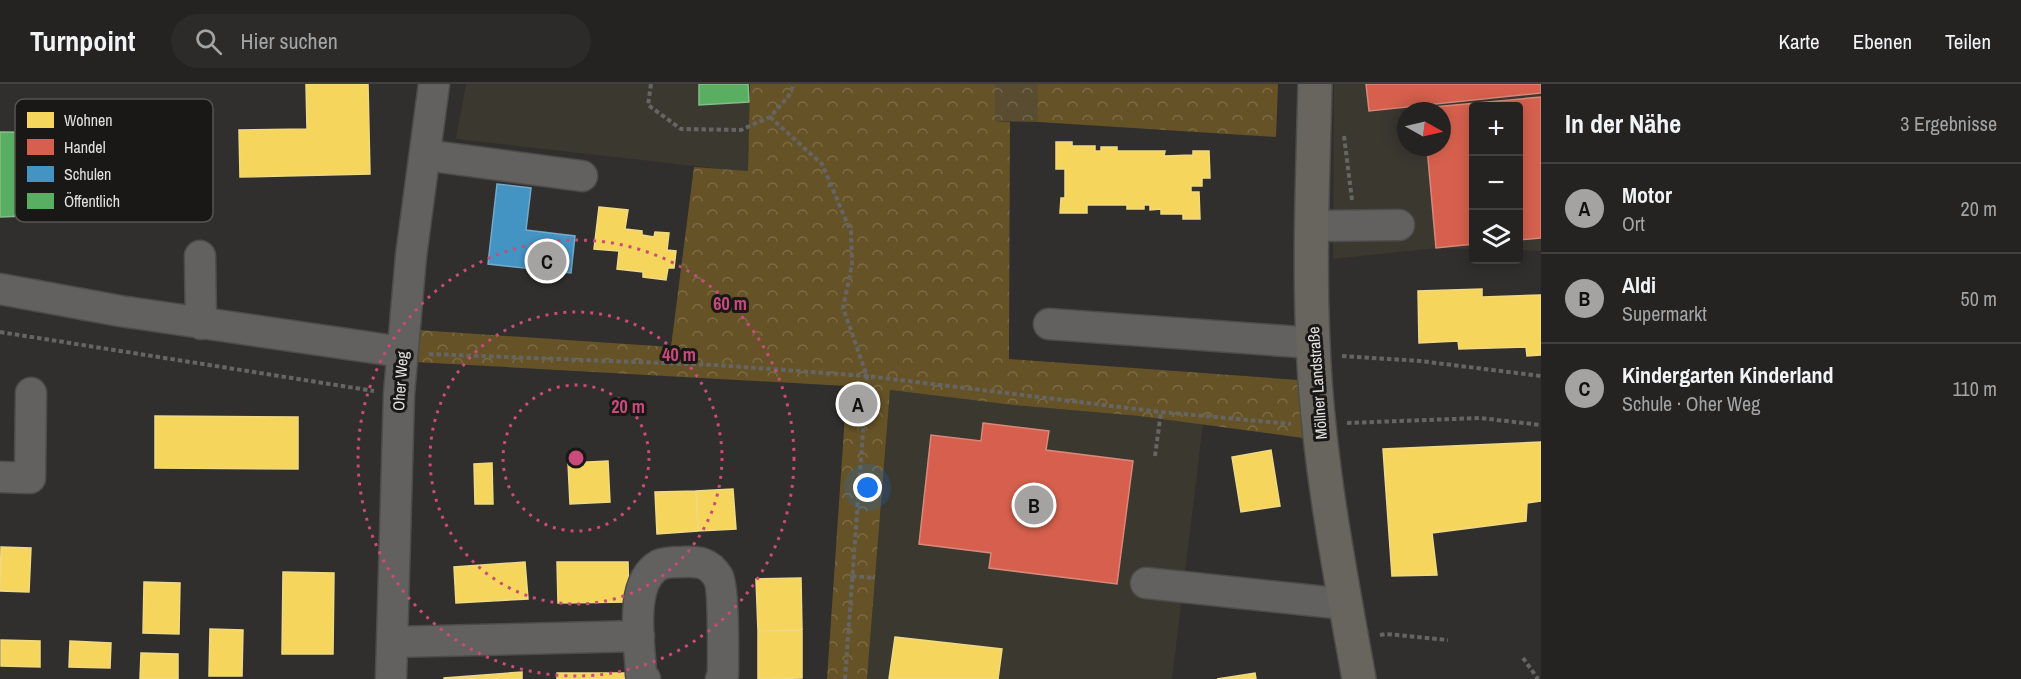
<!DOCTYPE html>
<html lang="de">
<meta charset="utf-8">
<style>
:root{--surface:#242322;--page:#2c2b2a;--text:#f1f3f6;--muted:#a3a4a5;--line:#414040;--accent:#a4a3a1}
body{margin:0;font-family:"Archivo Narrow",sans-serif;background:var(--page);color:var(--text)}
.controls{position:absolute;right:18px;top:18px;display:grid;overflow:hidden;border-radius:6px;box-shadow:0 3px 15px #0003}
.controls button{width:54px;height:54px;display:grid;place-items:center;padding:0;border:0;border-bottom:2px solid var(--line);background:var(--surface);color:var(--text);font:30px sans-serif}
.compass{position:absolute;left:1397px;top:18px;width:54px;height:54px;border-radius:50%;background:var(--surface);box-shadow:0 3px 15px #0003;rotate:98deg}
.you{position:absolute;left:868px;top:404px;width:21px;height:21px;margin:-15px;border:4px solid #fff;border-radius:50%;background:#1a73e8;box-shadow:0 0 0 9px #1a73e833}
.badge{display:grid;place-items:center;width:39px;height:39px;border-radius:50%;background:var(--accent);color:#111;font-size:20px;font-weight:700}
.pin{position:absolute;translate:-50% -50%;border:3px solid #fff;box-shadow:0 2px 6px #0006}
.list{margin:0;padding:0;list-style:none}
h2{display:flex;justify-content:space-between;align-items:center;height:78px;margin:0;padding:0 24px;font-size:26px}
h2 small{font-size:20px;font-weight:400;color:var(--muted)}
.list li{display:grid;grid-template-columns:39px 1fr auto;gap:18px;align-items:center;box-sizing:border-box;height:90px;padding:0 24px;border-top:2px solid var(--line)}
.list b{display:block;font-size:22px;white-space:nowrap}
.list p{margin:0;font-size:20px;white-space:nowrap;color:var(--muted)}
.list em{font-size:20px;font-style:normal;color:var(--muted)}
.icon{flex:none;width:33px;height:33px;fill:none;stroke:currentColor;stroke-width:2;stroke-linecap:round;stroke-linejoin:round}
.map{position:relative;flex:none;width:1541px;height:595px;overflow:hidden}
header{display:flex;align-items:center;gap:36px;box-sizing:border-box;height:84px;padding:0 30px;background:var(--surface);border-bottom:2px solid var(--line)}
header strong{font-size:28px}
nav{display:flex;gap:33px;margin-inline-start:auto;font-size:21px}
.search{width:420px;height:54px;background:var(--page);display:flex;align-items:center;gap:15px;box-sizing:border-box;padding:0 21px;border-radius:33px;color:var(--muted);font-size:22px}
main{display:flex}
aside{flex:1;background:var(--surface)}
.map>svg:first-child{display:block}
.built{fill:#3b3830;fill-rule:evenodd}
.forest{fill:url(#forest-crowns)}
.park{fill:url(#park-crowns)}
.homes{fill:#f6d55c;stroke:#f0d983;stroke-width:1.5}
.shops{fill:#d6604d;stroke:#da8779;stroke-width:1.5}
.schools{fill:#4393c3;stroke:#73aacb;stroke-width:1.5}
.public{fill:#5aae61;stroke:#83bd87;stroke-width:1.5}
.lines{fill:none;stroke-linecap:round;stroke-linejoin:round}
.minor-casing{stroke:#4c4c4a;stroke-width:33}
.major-casing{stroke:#4c4c4a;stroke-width:36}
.path{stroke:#656563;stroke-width:4;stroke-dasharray:4.5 3;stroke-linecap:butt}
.minor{stroke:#626160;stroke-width:30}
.major{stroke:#67655d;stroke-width:33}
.ring{fill:none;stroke:#ca4a7c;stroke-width:3;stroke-dasharray:3 6}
.labels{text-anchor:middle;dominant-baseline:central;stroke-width:6;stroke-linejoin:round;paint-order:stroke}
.street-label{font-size:16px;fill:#e2e1df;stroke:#191816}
.key{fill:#191816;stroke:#555452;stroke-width:1.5}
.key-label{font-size:16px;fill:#e2e1df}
.centre{fill:#ca4a7c;stroke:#191816;stroke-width:3}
.ring-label{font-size:18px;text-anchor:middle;font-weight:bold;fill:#ca4a7c;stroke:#191816;stroke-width:6;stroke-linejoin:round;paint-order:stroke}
</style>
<header>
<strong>Turnpoint</strong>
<div class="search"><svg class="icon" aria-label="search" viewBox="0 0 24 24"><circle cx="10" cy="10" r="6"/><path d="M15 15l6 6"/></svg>Hier suchen</div>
<nav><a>Karte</a><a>Ebenen</a><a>Teilen</a></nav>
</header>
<main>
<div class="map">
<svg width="1541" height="595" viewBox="0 0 1541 595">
<defs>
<pattern id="forest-crowns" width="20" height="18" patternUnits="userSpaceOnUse" patternTransform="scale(1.5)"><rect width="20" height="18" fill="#655327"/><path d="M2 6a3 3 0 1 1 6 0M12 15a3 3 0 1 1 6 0" fill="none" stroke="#7b6b46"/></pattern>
<pattern id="park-crowns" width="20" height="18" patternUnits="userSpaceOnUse" patternTransform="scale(1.5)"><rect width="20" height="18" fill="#594c30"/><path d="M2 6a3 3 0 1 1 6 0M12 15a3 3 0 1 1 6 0" fill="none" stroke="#71664e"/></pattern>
</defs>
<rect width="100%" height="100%" fill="#302f2d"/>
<path class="built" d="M466,0H750L748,88L456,55Z
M1334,0H1541V167L1519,166L1518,22H1474L1473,165L1436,164L1333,175ZM1406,27H1442V63H1406Z
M890,306L1013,321L1139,332L1203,340L1172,595H867Z"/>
<path class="forest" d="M750,0H995V37L1010,38L1009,275L1312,297L1318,356L1139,332L1013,321L890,306L867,595H827L847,302L415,278L418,246L671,263L694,83L748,87Z
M1038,0H1278L1276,53L1038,38Z"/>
<path class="park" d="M995,0H1038V38L995,37Z"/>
<path class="homes" d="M306,0H368L370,90L240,93L239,46L307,45Z
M1056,58H1072V62H1095V67H1101V63H1117V67H1165L1164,72L1193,71V67H1209L1210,94H1202V102H1191V108H1199L1200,135H1183V130H1161V125L1150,126V121H1144V125H1127V121H1087V129H1060L1061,114H1065V85H1056Z
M599,123L628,126L625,145L642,147V151L654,153L655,148L669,149L667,166L676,167L674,184H668L666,196L643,193V188L617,185L619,167L594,165Z
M1482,205V213L1541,211V271L1527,272L1526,263L1459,265L1458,257L1419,259L1418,207Z
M155,332L298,333V385L155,384Z
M1541,358V417L1527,419L1526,437L1432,449L1437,491L1392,492L1383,365Z
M1271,366L1280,422L1241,428L1232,373Z
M608,377L610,418L570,420L568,379Z
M492,379L493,420H475L474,380Z
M733,405L736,445L698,447L696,407Z
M696,407L698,447L657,450L655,408Z
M1,463L31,464L29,508L0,507Z
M525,478L528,515L456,519L454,483Z
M557,478H628L629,518L558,519Z
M283,488L334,489L333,570H282Z
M801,494L802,546L758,547L756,495Z
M144,498L180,499L179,550L143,549Z
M210,545L243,546L242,592H209Z
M802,546V594L758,595V547Z
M895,553L1002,565L998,595H889Z
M1,556L40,557V583L1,582Z
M70,557L111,559L110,584L69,583Z
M141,569L178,570V595H140Z
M522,588V595H444V594Z
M557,589H627L626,595H557Z
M1255,589L1256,595H1217Z"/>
<path class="shops" d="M1366,0H1541V9L1369,27Z
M1541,13V154L1518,156V22H1474V160L1436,164L1427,63H1442V27H1423V24Z
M983,339L1049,347L1046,366L1133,377L1117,500L989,484L991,469L919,460L931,351L981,357Z"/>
<path class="schools" d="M497,100L531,104L526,146L575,152L571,189L488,180Z"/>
<path class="public" d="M699,0H748L749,18L699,21Z
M0,48L211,50L210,109L181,110V100L94,101L93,83L50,84L51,131L0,133Z"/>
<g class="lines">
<g class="minor-casing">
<path id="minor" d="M425,71L582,92
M1312,142L1399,141
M200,172L201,240
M0,205L120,227L402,268
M1049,240L1313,259
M0,393L30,394L31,309
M1146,499L1345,520
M392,558L639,552
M391,595L399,310L411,172L434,0
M645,595L641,590C640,560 628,499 659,481C665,478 676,478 682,478C698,477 709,478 718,493C724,503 723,573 723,590L721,595"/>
</g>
<g class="major-casing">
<path id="major" d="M1315,0C1313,86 1309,172 1313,258C1317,372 1339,483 1359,595"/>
</g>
<path class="path" d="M651,0L648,21L681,45L741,46L770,33L788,13L794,0
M770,33L822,80L851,148L852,181L843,224L867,292L845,595
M1344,52L1352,116
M0,248L374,307
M429,270L715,281L867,292L1161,328L1291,340
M1342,272L1420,277L1541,292
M1347,339L1480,334L1541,341
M1155,372L1161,328
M852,492L875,494
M1380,551L1386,550L1448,556
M1523,574L1538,595"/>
<use href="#minor" class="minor"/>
<use href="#major" class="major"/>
</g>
<g class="ring">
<circle cx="576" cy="374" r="73"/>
<circle cx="576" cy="374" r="146"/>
<circle cx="576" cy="374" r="218"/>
</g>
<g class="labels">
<g class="street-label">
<text transform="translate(400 297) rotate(-86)">Oher Weg</text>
<text transform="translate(1317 299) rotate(-94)">Möllner Landstraße</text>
</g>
</g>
<rect x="15" y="15" width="198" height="123" rx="9" class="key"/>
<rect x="27" y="28" width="27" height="16" fill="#f6d55c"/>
<rect x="27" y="55" width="27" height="16" fill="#d6604d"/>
<rect x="27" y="82" width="27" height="16" fill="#4393c3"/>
<rect x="27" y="109" width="27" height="16" fill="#5aae61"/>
<g class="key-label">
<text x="64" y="42">Wohnen</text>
<text x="64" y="69">Handel</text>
<text x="64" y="96">Schulen</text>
<text x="64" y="123">Öffentlich</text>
</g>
<circle cx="576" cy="374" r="9" class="centre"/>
<g class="ring-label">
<text x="730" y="226">60 m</text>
<text x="679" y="277">40 m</text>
<text x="628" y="329">20 m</text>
</g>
</svg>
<div class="controls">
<button>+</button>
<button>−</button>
<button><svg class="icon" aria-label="layers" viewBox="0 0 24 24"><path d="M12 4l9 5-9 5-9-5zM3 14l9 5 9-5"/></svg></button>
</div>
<svg class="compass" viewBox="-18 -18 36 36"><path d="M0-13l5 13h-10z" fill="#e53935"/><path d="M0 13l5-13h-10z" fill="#a3a4a5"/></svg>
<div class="you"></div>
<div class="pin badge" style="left:858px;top:320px">A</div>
<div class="pin badge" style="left:1034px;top:421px">B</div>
<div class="pin badge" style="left:547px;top:177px">C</div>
</div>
<aside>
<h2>In der Nähe<small>3 Ergebnisse</small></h2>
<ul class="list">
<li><span class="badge">A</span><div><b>Motor</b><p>Ort</p></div><em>20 m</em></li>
<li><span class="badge">B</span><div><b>Aldi</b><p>Supermarkt</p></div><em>50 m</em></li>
<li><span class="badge">C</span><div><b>Kindergarten Kinderland</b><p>Schule · Oher Weg</p></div><em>110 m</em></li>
</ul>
</aside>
</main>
